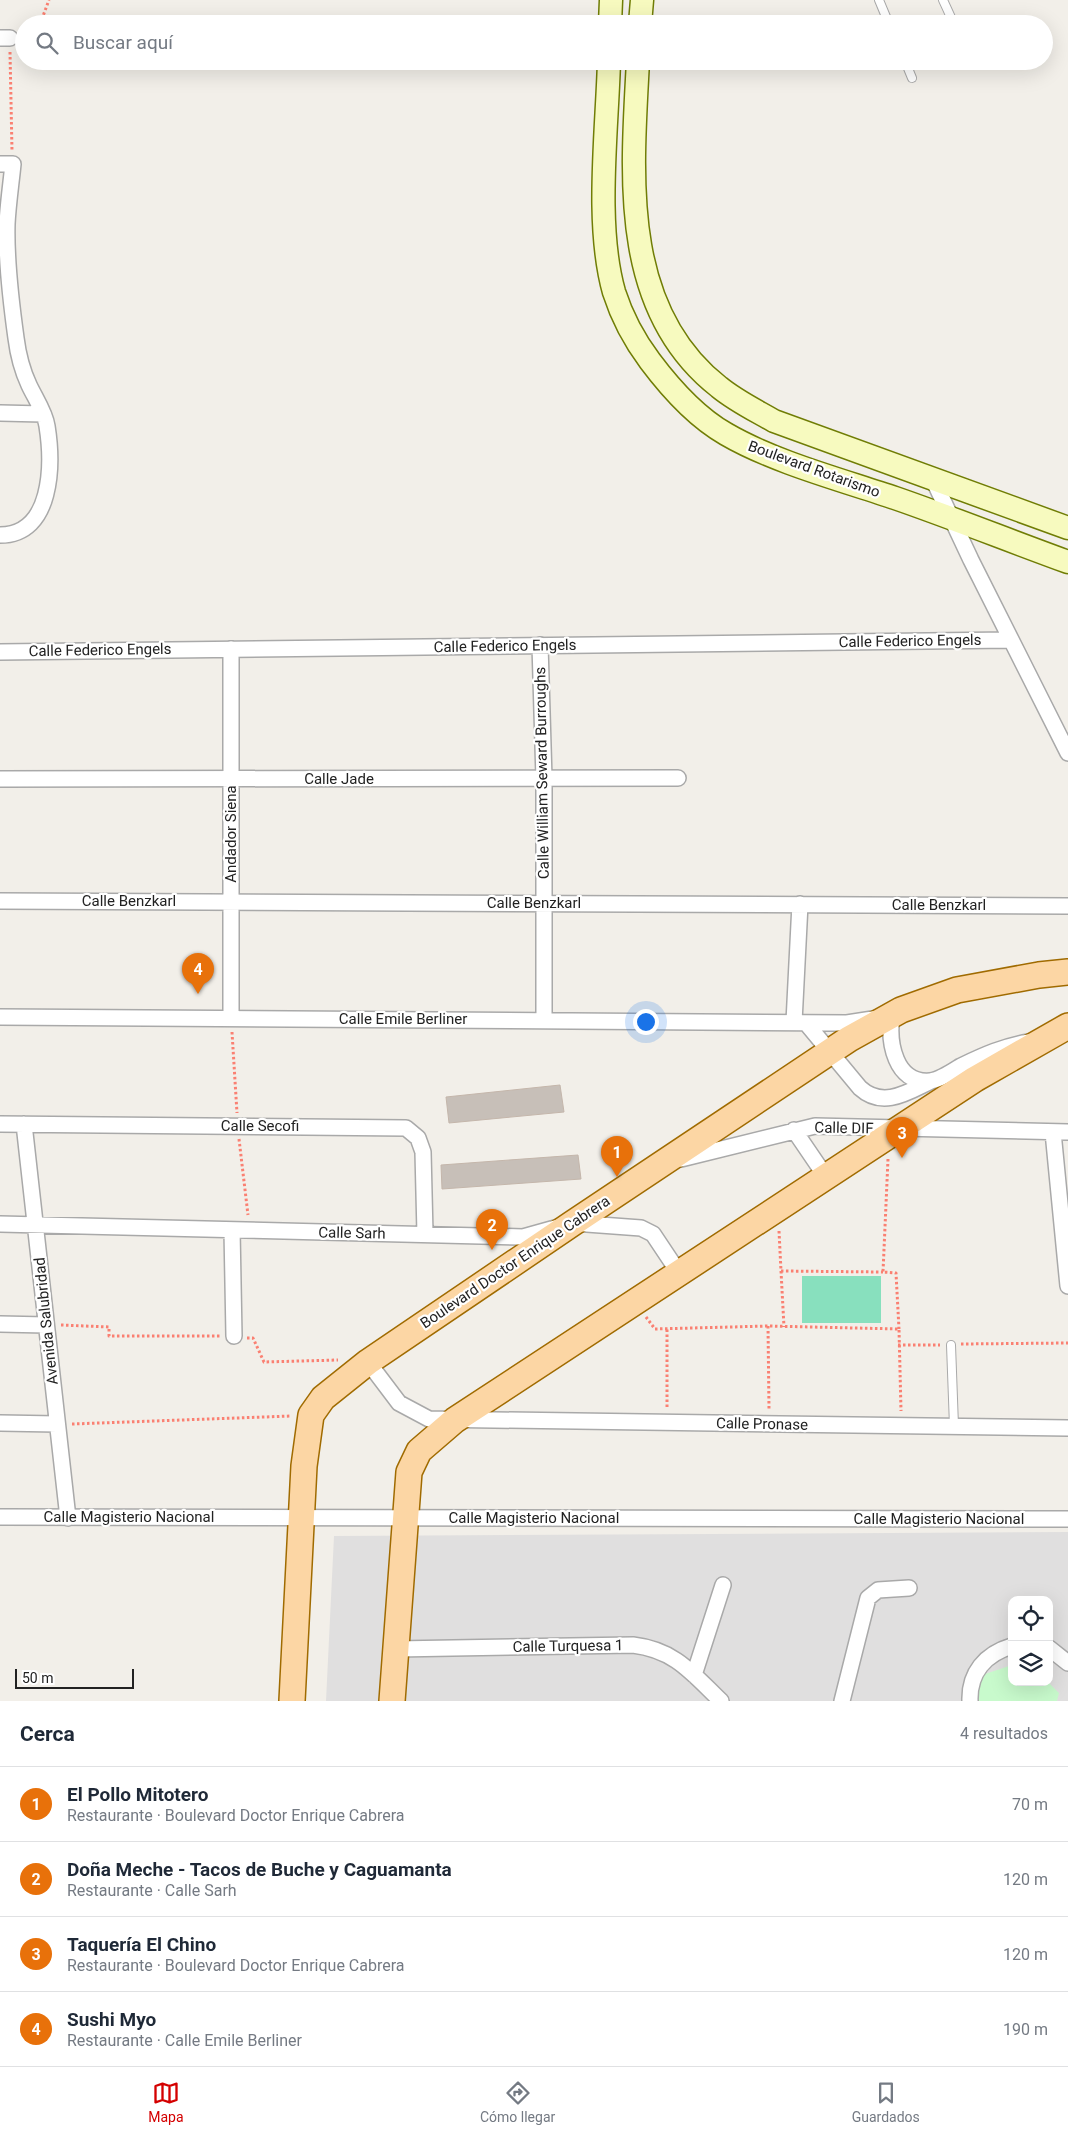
<!DOCTYPE html>
<html lang="es">
<meta charset="utf-8">
<style>
:root{--surface:#fff;--page:#f2f2f3;--text:#1f2937;--muted:#747a83;--line:#e0e1e3;--accent:#d40000}
body{margin:0;font-family:Roboto,sans-serif;background:var(--page);color:var(--text)}
.controls{position:absolute;right:15px;bottom:15px;display:grid;overflow:hidden;border-radius:10px;box-shadow:0 5px 20px #0002}
.controls button{width:45px;height:45px;display:grid;place-items:center;padding:0;border:0;border-bottom:1px solid var(--line);background:var(--surface);color:var(--text);font:25px sans-serif}
.scale{position:absolute;left:15px;bottom:12px;width:119px;box-sizing:border-box;padding-left:5px;border:2px solid #222;border-top:0;font-size:14px;line-height:18px;white-space:nowrap;color:#222;-webkit-text-stroke:4px #fff;paint-order:stroke}
.you{position:absolute;left:645px;top:1021px;width:18px;height:18px;margin:-12px;border:4px solid #fff;border-radius:50%;background:#1a73e8;box-shadow:0 0 0 8px #1a73e833}
.badge{display:grid;place-items:center;width:32px;height:32px;border-radius:50%;background:var(--accent);color:#fff;font-size:16px;font-weight:700}
.pin{position:absolute;translate:-50% -41px;filter:drop-shadow(0 1px 2px #0008)}
.pin::after{content:'';position:absolute;top:26px;width:18px;height:15px;background:inherit;clip-path:polygon(0 0,100% 0,50% 100%)}
.list{margin:0;padding:0;list-style:none}
h2{display:flex;justify-content:space-between;align-items:center;height:65px;margin:0;padding:0 20px;font-size:21px}
h2 small{font-size:16px;font-weight:400;color:var(--muted)}
.list li{display:grid;grid-template-columns:32px 1fr auto;gap:15px;align-items:center;box-sizing:border-box;height:75px;padding:0 20px;border-top:1px solid var(--line)}
.list b{display:block;font-size:19px;white-space:nowrap}
.list p{margin:0;font-size:16px;white-space:nowrap;color:var(--muted)}
.list em{font-size:16px;font-style:normal;color:var(--muted)}
.icon{flex:none;width:28px;height:28px;fill:none;stroke:currentColor;stroke-width:2;stroke-linecap:round;stroke-linejoin:round}
.map{position:relative;flex:none;width:1068px;height:1701px;overflow:hidden}
.search{position:absolute;background:var(--surface);box-shadow:0 5px 20px #0002;left:15px;right:15px;top:15px;height:55px;display:flex;align-items:center;gap:12px;box-sizing:border-box;padding:0 18px;border-radius:28px;color:var(--muted);font-size:19px}
.sheet{height:365px;background:var(--surface)}
nav{display:flex;justify-content:space-around;align-items:center;box-sizing:border-box;height:70px;border-top:1px solid var(--line);background:var(--surface);font-size:14px;color:var(--muted)}
nav a{display:grid;justify-items:center;gap:2px}
nav .on{color:var(--accent)}
.map>svg:first-child{display:block}
.residential{fill:#e0dfdf;fill-rule:evenodd}
.park{fill:#c8facc}
.pitch{fill:#88e0be}
.building{fill:#c7bfb8;stroke:#c4b6ab}
.lines{fill:none;stroke-linecap:round;stroke-linejoin:round}
.lane-casing{stroke:#a9a9a9;stroke-width:10}
.street-casing{stroke:#a9a9a9;stroke-width:18}
.secondary-casing{stroke:#707d05;stroke-width:25}
.primary-casing{stroke:#a06b00;stroke-width:28}
.path{stroke:#fa8072;stroke-width:3;stroke-dasharray:2.5 2.5;stroke-linecap:butt}
.lane{stroke:#fff;stroke-width:8}
.street{stroke:#fff;stroke-width:15}
.secondary{stroke:#f7fabf;stroke-width:22}
.primary{stroke:#fcd6a4;stroke-width:25}
.labels{text-anchor:middle;dominant-baseline:central;stroke-width:4.5;stroke-linejoin:round;paint-order:stroke}
.street-label{font-size:15px;fill:#222;stroke:#fff}
</style>
<div class="map">
<svg width="1068" height="1701" viewBox="0 0 1068 1701">
<rect width="100%" height="100%" fill="#f2efe9"/>
<path class="residential" d="M1068,1532V1701H326L334,1536ZM1012,1600H1049V1682H1012Z"/>
<path class="park" d="M1012,1665V1682H1048L1059,1693L1057,1701H973L979,1676Z"/>
<path class="pitch" d="M802,1276H881V1323H802Z"/>
<path class="building" d="M560,1085L564,1112L449,1123L446,1097Z
M578,1155L581,1179L442,1189L441,1165Z"/>
<g class="lines">
<g class="lane-casing">
<path id="lane" d="M879,0L889,24
M943,0L954,24
M905,61L912,78
M971,61V63
M951,1345L954,1426"/>
</g>
<g class="street-casing">
<path id="street" d="M0,38H10
M0,164H13C11,184 8,204 7,224C6,260 11,302 16,338C18,354 22,370 29,385C35,398 45,412 47,426C53,464 53,535 0,535
M0,413L43,414
M932,477L971,560L1068,753
M540,645L544,779V1020
M0,652L1010,640
M0,779L678,778
M0,901L1068,906
M0,1017L847,1023L892,1016C888,1042 895,1084 930,1081C940,1080 953,1071 961,1066C984,1055 1004,1046 1029,1042
M231,1018V649
M794,1022L800,904
M806,1023L860,1088C883,1109 908,1092 931,1081
M0,1124L406,1128L418,1138L423,1152L425,1234
M24,1124L68,1518
M794,1130L826,1177
M1053,1132L1068,1286
M681,1159L815,1126L1068,1132
M0,1224L523,1237L573,1223L641,1228L653,1234L679,1273
M232,1230L234,1336
M0,1324L46,1325
M368,1362L399,1403L429,1419L1068,1428
M0,1423L57,1424
M0,1517L1068,1519
M1049,1648L1068,1663
M396,1649L633,1645C675,1650 692,1673 721,1701
M694,1675L723,1585
M842,1701L868,1598L878,1590L909,1588
M970,1701C969,1673 985,1654 1012,1646"/>
</g>
<g class="secondary-casing">
<path id="secondary" d="M610,24L611,0
M640,24L642,0
M609,61C607,132 595,225 614,292C622,317 635,341 650,361C671,389 696,417 726,434C774,462 842,480 895,498C953,518 1010,541 1068,562
M638,61C632,174 619,309 719,387C736,401 755,410 774,421L1068,528"/>
</g>
<g class="primary-casing">
<path id="primary" d="M292,1701L304,1466L311,1415L323,1398L368,1362L573,1223L849,1039L901,1010L957,990L1039,975L1068,972
M392,1701L409,1472L419,1451L455,1420L975,1079L1068,1026"/>
</g>
<path class="path" d="M32,24L43,16L49,0
M10,52L12,151
M232,1032L237,1113
M239,1139L248,1215
M888,1159L883,1272L896,1273L899,1329
M779,1231L781,1271L883,1272
M781,1271L784,1327
M646,1317L655,1329L768,1326L899,1329L901,1411
M61,1325L109,1327V1336H221
M768,1326L769,1409
M247,1338H253L264,1362L338,1360
M961,1344L1068,1343
M898,1345H940
M667,1407V1329
M72,1424L291,1416"/>
<use href="#lane" class="lane"/>
<use href="#street" class="street"/>
<use href="#secondary" class="secondary"/>
<use href="#primary" class="primary"/>
</g>
<g class="labels">
<g class="street-label">
<text transform="translate(814 469) rotate(20)">Boulevard Rotarismo</text>
<text transform="translate(910 641) rotate(-1)">Calle Federico Engels</text>
<text transform="translate(505 646) rotate(-1)">Calle Federico Engels</text>
<text transform="translate(100 650) rotate(-1)">Calle Federico Engels</text>
<text transform="translate(542 773) rotate(-91)">Calle William Seward Burroughs</text>
<text x="339" y="779">Calle Jade</text>
<text transform="translate(231 834) rotate(-90)">Andador Siena</text>
<text x="129" y="901">Calle Benzkarl</text>
<text x="534" y="903">Calle Benzkarl</text>
<text x="939" y="905">Calle Benzkarl</text>
<text x="403" y="1019">Calle Emile Berliner</text>
<text x="260" y="1126">Calle Secofi</text>
<text transform="translate(844 1128) rotate(1)">Calle DIF</text>
<text transform="translate(352 1233) rotate(1)">Calle Sarh</text>
<text transform="translate(515 1262) rotate(-34)">Boulevard Doctor Enrique Cabrera</text>
<text transform="translate(46 1321) rotate(-96)">Avenida Salubridad</text>
<text transform="translate(762 1424) rotate(1)">Calle Pronase</text>
<text x="129" y="1517">Calle Magisterio Nacional</text>
<text x="534" y="1518">Calle Magisterio Nacional</text>
<text x="939" y="1519">Calle Magisterio Nacional</text>
<text transform="translate(568 1646) rotate(-1)">Calle Turquesa 1</text>
</g>
</g>
</svg>
<div class="controls">
<button><svg class="icon" aria-label="locate" viewBox="0 0 24 24"><circle cx="12" cy="12" r="6"/><path d="M12 2v4M12 18v4M2 12h4M18 12h4"/></svg></button>
<button><svg class="icon" aria-label="layers" viewBox="0 0 24 24"><path d="M12 4l9 5-9 5-9-5zM3 14l9 5 9-5"/></svg></button>
</div>
<div class="scale">50 m</div>
<div class="you"></div>
<div class="pin badge" style="left:617px;top:1177px;background:#e8710a">1</div>
<div class="pin badge" style="left:492px;top:1250px;background:#e8710a">2</div>
<div class="pin badge" style="left:902px;top:1158px;background:#e8710a">3</div>
<div class="pin badge" style="left:198px;top:994px;background:#e8710a">4</div>
<div class="search"><svg class="icon" aria-label="search" viewBox="0 0 24 24"><circle cx="10" cy="10" r="6"/><path d="M15 15l6 6"/></svg>Buscar aquí</div>
</div>
<section class="sheet">
<h2>Cerca<small>4 resultados</small></h2>
<ul class="list">
<li><span class="badge" style="background:#e8710a">1</span><div><b>El Pollo Mitotero</b><p>Restaurante · Boulevard Doctor Enrique Cabrera</p></div><em>70 m</em></li>
<li><span class="badge" style="background:#e8710a">2</span><div><b>Doña Meche - Tacos de Buche y Caguamanta</b><p>Restaurante · Calle Sarh</p></div><em>120 m</em></li>
<li><span class="badge" style="background:#e8710a">3</span><div><b>Taquería El Chino</b><p>Restaurante · Boulevard Doctor Enrique Cabrera</p></div><em>120 m</em></li>
<li><span class="badge" style="background:#e8710a">4</span><div><b>Sushi Myo</b><p>Restaurante · Calle Emile Berliner</p></div><em>190 m</em></li>
</ul>
</section>
<nav>
<a class="on"><svg class="icon" aria-label="map" viewBox="0 0 24 24"><path d="M3 6l6-2 6 2 6-2v14l-6 2-6-2-6 2zM9 4v14M15 6v14"/></svg>Mapa</a>
<a><svg class="icon" aria-label="directions" viewBox="0 0 24 24"><path d="M12 3l9 9-9 9-9-9zM9 14v-3h6M13 9l2 2-2 2"/></svg>Cómo llegar</a>
<a><svg class="icon" aria-label="saved" viewBox="0 0 24 24"><path d="M7 4h10v16l-5-4-5 4z"/></svg>Guardados</a>
</nav>
